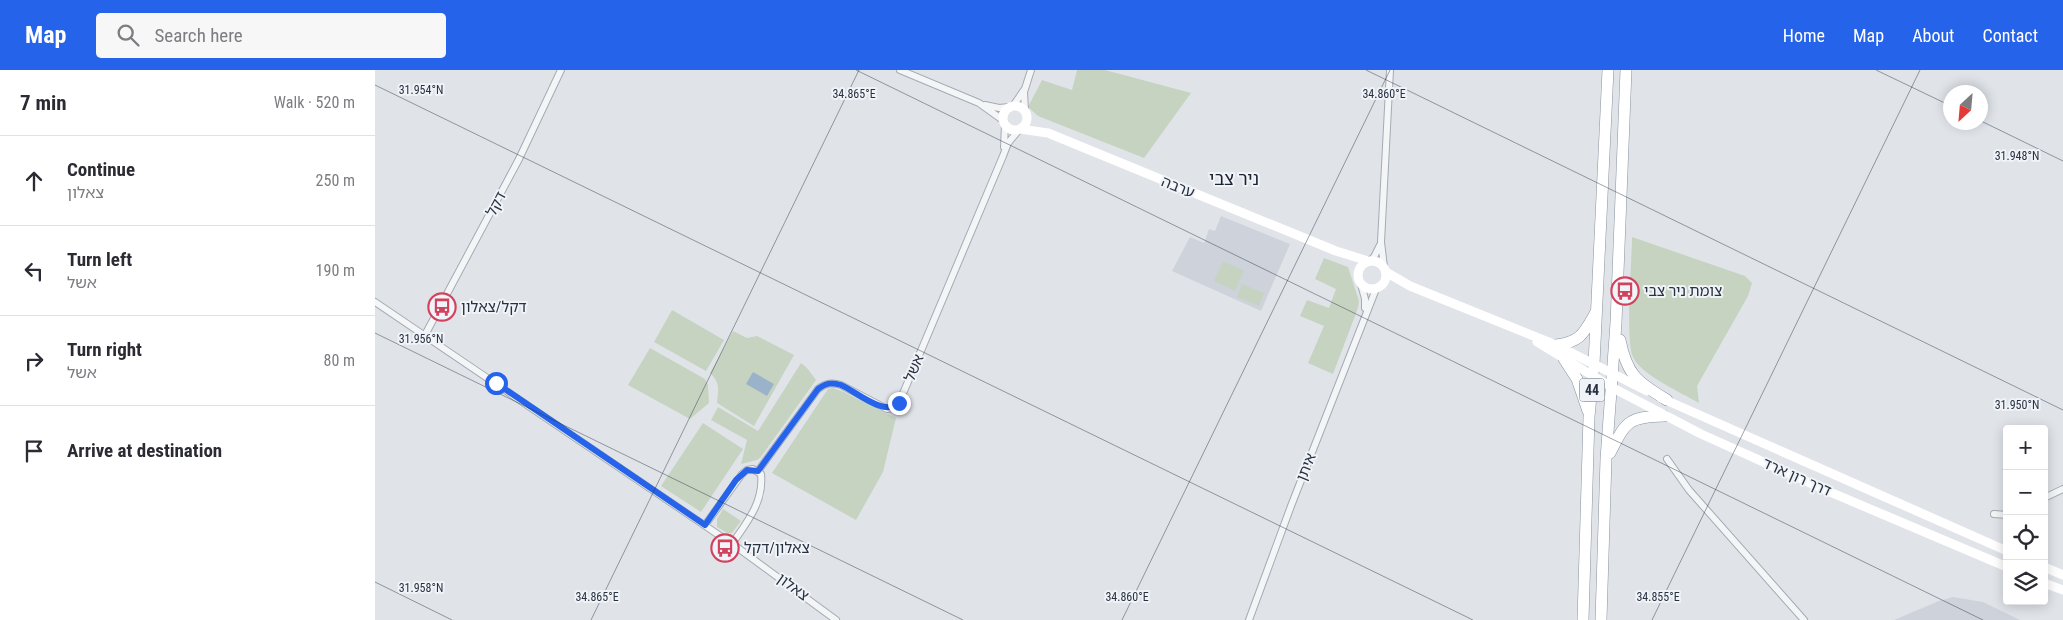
<!DOCTYPE html>
<meta charset="utf-8">
<style>
:root{--surface:#fff;--page:#f7f7f7;--text:#2b2b33;--muted:#7c7c81;--line:#e1e1e2;--accent:#2563eb}
body{margin:0;font-family:"Roboto Condensed","Noto Sans Hebrew",sans-serif;background:var(--page);color:var(--text)}
.controls{position:absolute;right:15px;bottom:15px;display:grid;overflow:hidden;border-radius:5px;box-shadow:0 2px 12px #0003}
.controls button{width:45px;height:45px;display:grid;place-items:center;padding:0;border:0;border-bottom:1px solid var(--line);background:var(--surface);color:var(--text);font:25px sans-serif}
.compass{position:absolute;left:1568px;top:15px;width:45px;height:45px;border-radius:50%;background:var(--surface);box-shadow:0 2px 12px #0003;rotate:206deg}
.stop{position:absolute;width:15px;height:15px;margin:-11px;border:4px solid #2563eb;border-radius:50%;background:#fff}
.stop.end{background:#2563eb;border-color:#fff;box-shadow:0 1px 5px #0008}
.list{margin:0;padding:0;list-style:none}
h2{display:flex;justify-content:space-between;align-items:center;height:65px;margin:0;padding:0 20px;font-size:21px}
h2 small{font-size:16px;font-weight:400;color:var(--muted)}
.list li{display:grid;grid-template-columns:32px 1fr auto;gap:15px;align-items:center;box-sizing:border-box;height:90px;padding:0 20px;border-top:1px solid var(--line)}
.list b{display:block;font-size:19px;white-space:nowrap}
.list p{margin:0;font-size:16px;white-space:nowrap;color:var(--muted)}
.list em{font-size:16px;font-style:normal;color:var(--muted)}
.icon{flex:none;width:28px;height:28px;fill:none;stroke:currentColor;stroke-width:2;stroke-linecap:round;stroke-linejoin:round}
.map{position:relative;flex:none;width:1688px;height:550px;overflow:hidden}
header{display:flex;align-items:center;gap:30px;box-sizing:border-box;height:70px;padding:0 25px;background:var(--accent);color:#fff}
header strong{font-size:24px}
nav{display:flex;gap:28px;margin-inline-start:auto;font-size:18px}
.search{width:350px;height:45px;background:var(--page);display:flex;align-items:center;gap:12px;box-sizing:border-box;padding:0 18px;border-radius:5px;color:var(--muted);font-size:19px}
main{display:flex}
aside{flex:1;background:var(--surface)}
.map>svg:first-child{display:block}
.built{fill:#ced3db}
.green{fill:#c6d3c1}
.water{fill:#9ab3ca}
.lines{fill:none;stroke-linecap:round;stroke-linejoin:round}
.street-casing{stroke:#a5abb3;stroke-width:8}
.highway-casing{stroke:#8792a0;stroke-width:12}
.street{stroke:#f3f5f7;stroke-width:6}
.secondary{stroke:#fff;stroke-width:9}
.highway{stroke:#fff;stroke-width:11}
.route{stroke:#2563eb;stroke-width:6}
.ticks{fill:none;stroke:#283241;stroke-width:1;stroke-opacity:0.45}
.labels{text-anchor:middle;dominant-baseline:central;stroke-width:4;stroke-linejoin:round;paint-order:stroke}
.shield{fill:#f0f3f7;stroke:#646c78;stroke-width:1}
.shield-label{font-size:14px;font-weight:bold;fill:#283241}
.street-label{font-size:15px;fill:#283241;stroke:#f0f3f7}
.poi-label{font-size:15px;fill:#283241;stroke:#f0f3f7;text-anchor:start}
.quarter-label{font-size:18px;fill:#1a2332;stroke:#f0f3f7}
.ticks-label{font-size:12px;text-anchor:middle;fill:#283241;stroke:#f0f3f7;stroke-width:4;stroke-linejoin:round;paint-order:stroke}
</style>
<header>
<strong>Map</strong>
<div class="search"><svg class="icon" aria-label="search" viewBox="0 0 24 24"><circle cx="10" cy="10" r="6"/><path d="M15 15l6 6"/></svg>Search here</div>
<nav><a>Home</a><a>Map</a><a>About</a><a>Contact</a></nav>
</header>
<main>
<aside>
<h2>7 min<small>Walk · 520 m</small></h2>
<ul class="list">
<li><svg class="icon" aria-label="ahead" viewBox="0 0 24 24"><path d="M12 20V5M6 11l6-6 6 6"/></svg><div><b>Continue</b><p>צאלון</p></div><em>250 m</em></li>
<li><svg class="icon" aria-label="left" viewBox="0 0 24 24"><path d="M17 20v-9H6M10 6l-5 5 5 5"/></svg><div><b>Turn left</b><p>אשל</p></div><em>190 m</em></li>
<li><svg class="icon" aria-label="right" viewBox="0 0 24 24"><path d="M7 20v-9h11M14 6l5 5-5 5"/></svg><div><b>Turn right</b><p>אשל</p></div><em>80 m</em></li>
<li><svg class="icon" aria-label="arrive" viewBox="0 0 24 24"><path d="M6 21V4h12l-3 4 3 4H6"/></svg><div><b>Arrive at destination</b></div></li>
</ul>
</aside>
<div class="map">
<svg width="1688" height="550" viewBox="0 0 1688 550">
<rect width="100%" height="100%" fill="#e0e4e9"/>
<path class="built" d="M846,146L915,174L886,241L797,201L815,167L829,173L834,159L840,161Z
M1578,527L1608,532L1645,550H1519L1564,531Z"/>
<path class="green" d="M702,0H730L816,23L769,88L663,46L653,37L667,10L697,20Z
M1257,167L1370,206L1377,213L1373,226L1322,316L1324,333C1307,323 1266,305 1258,287C1250,270 1257,190 1257,167Z
M949,188L973,197L984,231L983,238L958,304L933,293L949,256L925,246L932,230L954,238L961,219L940,209Z
M848,191L869,201L860,221L839,211Z
M867,214L889,223L884,236L862,227Z
M297,240L349,270L331,301L279,272Z
M358,261L372,268L382,266L419,285L379,356L342,333C343,319 346,314 335,303Z
M275,278L330,309L333,315L334,333L315,349L253,315Z
M426,293L432,298L441,310L386,387L382,390L366,394L372,370L336,350L343,337L383,361Z
M458,318L469,322L521,348L508,402L481,450L397,403L453,319Z
M328,353L368,379L326,442L286,416Z
M348,439L366,451L357,463H352L342,457V449Z"/>
<path class="water" d="M378,302L399,314L392,326L371,314Z"/>
<g class="lines">
<g class="street-casing">
<path id="street" d="M525,0L604,33L629,51
M610,35L624,38L634,37
M638,36L649,20
M650,40L649,22L656,0
M629,77L630,54
M994,191L999,187L1005,175
M1009,197L1006,172L1015,0
M986,214L990,229V238
M0,232L363,478L461,550
M50,265L144,89L186,0
M1292,389L1314,420L1429,550
M383,401L443,319C451,313 457,312 466,315L512,339L517,338L524,333L628,86L633,73L644,60
M1669,428L1688,419
M1619,444L1632,445
M330,455L367,404L372,400L378,399L386,404C389,432 372,452 357,474
M874,550L916,436L1001,219"/>
</g>
<g class="highway-casing">
<path id="highway" d="M1245,270C1252,305 1262,312 1292,330
M1181,275C1206,272 1209,263 1221,242
M1189,289L1202,309L1213,341
M1235,383C1251,352 1252,347 1289,346
M1208,550L1214,347L1219,294L1233,0
M1226,550L1231,389L1241,253L1251,0"/>
</g>
<use href="#street" class="street"/>
<path class="secondary" d="M628 48a12 12 0 1 1 24 0a12 12 0 1 1-24 0Z
M645,59L673,63L961,181L993,191
M983 205a14 14 0 1 1 28 0a14 14 0 1 1-28 0Z
M1011,202L1035,216L1181,275L1272,321
M1162,272L1238,318L1326,364L1455,422L1632,497
M1286,328L1632,481
M1669,497L1688,505
M1669,513L1688,520"/>
<use href="#highway" class="highway"/>
</g>
<g class="lines">
<path class="route" d="M121,313L330,455L361,410L372,400L383,401L443,319C451,313 457,312 466,315C482,322 509,347 524,333"/>
</g>
<path class="ticks" d="M481,0L1608,550M991,0L1688,340M1501,0L1576,36M0,15L1098,550M1606,51L1688,91M0,263L588,550M0,512L77,550M216,550L484,0M747,550L1015,0M1277,550L1545,0"/>
<defs>
<g id="bus-ring" transform="scale(1.4375)"><circle r="9.5" fill="#f0f3f7" stroke="#d1425d" stroke-width="1.5"/><path d="M-5-6H5V4H4V6H2V4H-2V6H-4V4H-5ZM-3.5-4V0h7V-4ZM-3.5 1.2v1.5H-2V1.2ZM2 1.2v1.5H3.5V1.2Z" fill="#d1425d"/></g>
</defs>
<g fill-rule="evenodd">
<use href="#bus-ring" x="1250" y="221"/>
<use href="#bus-ring" x="67" y="237"/>
<use href="#bus-ring" x="350" y="478"/>
</g>
<g class="labels">
<rect class="shield" x="1204.5" y="308.5" width="25" height="23" rx="4"/>
<g class="shield-label">
<text x="1217" y="320">44</text>
</g>
<g class="street-label">
<text transform="translate(803 117) rotate(22)">ערבה</text>
<text transform="translate(121 134) rotate(-62)">דקל</text>
<text transform="translate(539 298) rotate(-67)">אשל</text>
<text transform="translate(931 397) rotate(-68)">איתן</text>
<text transform="translate(1422 407) rotate(24)">דרך רון ארד</text>
<text transform="translate(418 517) rotate(36)">צאלון</text>
</g>
<g class="poi-label">
<text x="1269" y="221">צומת ניר צבי</text>
<text x="86" y="237">דקל/צאלון</text>
<text x="369" y="478">צאלון/דקל</text>
</g>
<g class="quarter-label">
<text x="859" y="108">ניר צבי</text>
</g>
</g>
<g class="ticks-label">
<text x="46" y="24">31.954°N</text>
<text x="479" y="28">34.865°E</text>
<text x="1009" y="28">34.860°E</text>
<text x="1642" y="90">31.948°N</text>
<text x="46" y="273">31.956°N</text>
<text x="1642" y="339">31.950°N</text>
<text x="46" y="522">31.958°N</text>
<text x="222" y="531">34.865°E</text>
<text x="752" y="531">34.860°E</text>
<text x="1283" y="531">34.855°E</text>
</g>
</svg>
<div class="controls">
<button>+</button>
<button>−</button>
<button><svg class="icon" aria-label="locate" viewBox="0 0 24 24"><circle cx="12" cy="12" r="6"/><path d="M12 2v4M12 18v4M2 12h4M18 12h4"/></svg></button>
<button><svg class="icon" aria-label="layers" viewBox="0 0 24 24"><path d="M12 4l9 5-9 5-9-5zM3 14l9 5 9-5"/></svg></button>
</div>
<svg class="compass" viewBox="-18 -18 36 36"><path d="M0-13l5 13h-10z" fill="#e53935"/><path d="M0 13l5-13h-10z" fill="#7c7c81"/></svg>
<div class="stop" style="left:121px;top:313px"></div>
<div class="stop end" style="left:524px;top:333px"></div>
</div>
</main>
